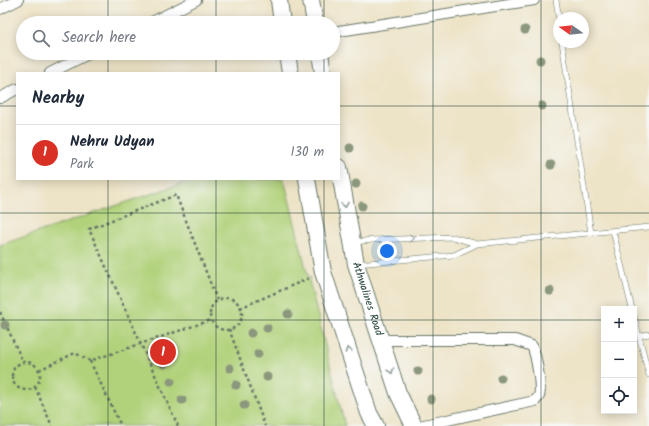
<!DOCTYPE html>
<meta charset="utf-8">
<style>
:root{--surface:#fff;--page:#f2f2f3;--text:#1f2937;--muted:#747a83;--line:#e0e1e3;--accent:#d93025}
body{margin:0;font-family:Kalam,sans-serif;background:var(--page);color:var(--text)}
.controls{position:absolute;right:12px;bottom:12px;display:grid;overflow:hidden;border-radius:0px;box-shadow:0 2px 10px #0003}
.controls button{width:36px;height:36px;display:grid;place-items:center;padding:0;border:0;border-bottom:1px solid var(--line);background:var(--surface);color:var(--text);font:20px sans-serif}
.compass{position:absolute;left:553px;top:12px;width:36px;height:36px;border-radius:50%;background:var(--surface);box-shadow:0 2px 10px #0003;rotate:284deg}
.you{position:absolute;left:387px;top:251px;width:14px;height:14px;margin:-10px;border:3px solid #fff;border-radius:50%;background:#1a73e8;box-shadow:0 0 0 6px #1a73e833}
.badge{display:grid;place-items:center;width:26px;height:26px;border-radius:50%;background:var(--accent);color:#fff;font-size:13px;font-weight:700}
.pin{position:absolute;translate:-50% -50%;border:2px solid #fff;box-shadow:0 1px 4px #0006}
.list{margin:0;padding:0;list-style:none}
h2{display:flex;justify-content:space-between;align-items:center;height:52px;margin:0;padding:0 16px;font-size:17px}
h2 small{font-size:13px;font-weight:400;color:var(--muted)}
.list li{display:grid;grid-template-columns:26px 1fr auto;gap:12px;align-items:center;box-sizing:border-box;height:56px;padding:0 16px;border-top:1px solid var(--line)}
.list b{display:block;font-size:15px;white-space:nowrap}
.list p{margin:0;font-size:13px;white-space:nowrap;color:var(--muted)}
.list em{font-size:13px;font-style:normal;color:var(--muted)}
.icon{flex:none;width:22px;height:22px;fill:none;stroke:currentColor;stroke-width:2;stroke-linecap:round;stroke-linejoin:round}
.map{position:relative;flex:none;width:649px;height:426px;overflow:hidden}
.search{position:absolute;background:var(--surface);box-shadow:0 2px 10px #0003;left:16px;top:16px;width:324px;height:44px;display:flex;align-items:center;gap:10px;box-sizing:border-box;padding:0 14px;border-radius:22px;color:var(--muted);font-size:15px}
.panel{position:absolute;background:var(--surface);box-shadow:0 2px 10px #0003;left:16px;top:72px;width:324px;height:108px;border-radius:0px}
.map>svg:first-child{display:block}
.green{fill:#b1d27a;stroke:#688857}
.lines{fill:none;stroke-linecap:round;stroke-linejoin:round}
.service-casing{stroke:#677767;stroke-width:6}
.minor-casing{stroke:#677767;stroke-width:12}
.primary-casing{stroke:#677767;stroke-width:18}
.path{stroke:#677767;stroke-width:2.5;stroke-dasharray:3 3;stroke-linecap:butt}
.service{stroke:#fff;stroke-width:5}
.minor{stroke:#fff;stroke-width:10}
.primary{stroke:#fff;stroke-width:16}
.tree{fill:#8c987d}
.oneway{stroke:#8f9e9a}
.grid{fill:none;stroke:#1f3d34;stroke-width:1;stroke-opacity:0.55}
.labels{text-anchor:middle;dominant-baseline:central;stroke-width:3.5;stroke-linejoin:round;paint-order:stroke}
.street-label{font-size:11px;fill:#1f3d34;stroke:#f6f6f2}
</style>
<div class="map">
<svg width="649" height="426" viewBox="0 0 649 426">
<rect width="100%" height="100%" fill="#f6f6f2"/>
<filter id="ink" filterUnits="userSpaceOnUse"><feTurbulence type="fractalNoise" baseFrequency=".025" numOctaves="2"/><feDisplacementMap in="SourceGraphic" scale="8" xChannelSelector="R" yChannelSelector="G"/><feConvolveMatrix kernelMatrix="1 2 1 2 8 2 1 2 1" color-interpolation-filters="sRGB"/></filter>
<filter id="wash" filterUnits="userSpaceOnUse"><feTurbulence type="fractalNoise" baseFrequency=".012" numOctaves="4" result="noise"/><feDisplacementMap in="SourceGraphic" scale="16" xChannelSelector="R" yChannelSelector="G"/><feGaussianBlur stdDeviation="0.9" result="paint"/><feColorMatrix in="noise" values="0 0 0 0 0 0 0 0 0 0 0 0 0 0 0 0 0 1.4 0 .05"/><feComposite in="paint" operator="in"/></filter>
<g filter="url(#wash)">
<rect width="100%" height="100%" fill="#ede3c6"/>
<path class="green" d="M195,179H284L345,426H0V245Z"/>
</g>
<g filter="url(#ink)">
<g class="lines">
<g class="service-casing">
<path id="service" d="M556,0L559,19
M562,42L591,233
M613,231L632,309
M354,242L373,240L453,237L477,244
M357,264L454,255L477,244L649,227
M634,317L649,375
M639,336L649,334"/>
</g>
<g class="minor-casing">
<path id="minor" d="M0,9L18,0
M150,23L196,0
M333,32L534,0
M50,73L90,53
M0,98L17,89
M381,340H515L532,346C536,354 542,388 539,396C538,398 536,399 535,401L419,426"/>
</g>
<g class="primary-casing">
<g id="primary">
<path d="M279,0L282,23"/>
<path d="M311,0L315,23"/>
<path d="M287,53L290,73"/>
<path d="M320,53L323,73"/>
<path id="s1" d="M339,167L356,264L398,393L414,426"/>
<path d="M307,179L323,272L369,413L376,426"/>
</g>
</g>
<path class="path" d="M210 314a16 16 0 1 1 32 0a16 16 0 1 1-32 0Z
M240,308L312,277
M0,312L23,362
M229,329L265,426
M90,361L121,426
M12 376a14 14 0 1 1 28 0a14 14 0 1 1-28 0Z
M39,370L75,353L90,361L211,320
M35,387L52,426
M178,426L89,229L176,195L217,300"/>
<use href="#service" class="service"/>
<use href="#minor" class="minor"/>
<use href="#primary" class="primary"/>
</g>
<g class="tree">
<circle cx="525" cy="30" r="4.5"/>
<circle cx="540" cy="60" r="4.5"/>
<circle cx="542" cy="106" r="4.5"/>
<circle cx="350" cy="148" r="4.5"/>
<circle cx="551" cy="165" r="4.5"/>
<circle cx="356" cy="184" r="4.5"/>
<circle cx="362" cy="206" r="4.5"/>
<circle cx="550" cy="291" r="4.5"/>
<circle cx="288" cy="314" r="4.5"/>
<circle cx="5" cy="325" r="4.5"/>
<circle cx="267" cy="328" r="4.5"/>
<circle cx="251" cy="333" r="4.5"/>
<circle cx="258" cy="354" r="4.5"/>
<circle cx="164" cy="364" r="4.5"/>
<circle cx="230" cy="368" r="4.5"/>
<circle cx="418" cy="371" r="4.5"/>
<circle cx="267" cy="377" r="4.5"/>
<circle cx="501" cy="378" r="4.5"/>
<circle cx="171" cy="381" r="4.5"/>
<circle cx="236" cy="385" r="4.5"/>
<circle cx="431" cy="399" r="4.5"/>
<circle cx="182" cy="400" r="4.5"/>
<circle cx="244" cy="405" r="4.5"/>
</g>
<defs><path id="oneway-chevron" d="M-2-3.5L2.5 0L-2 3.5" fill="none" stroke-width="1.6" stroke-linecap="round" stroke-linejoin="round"/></defs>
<g class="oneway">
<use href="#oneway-chevron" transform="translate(345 205) rotate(80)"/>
<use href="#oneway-chevron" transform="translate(412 238) rotate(-2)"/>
<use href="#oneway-chevron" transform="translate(348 350) rotate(-108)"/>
<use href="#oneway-chevron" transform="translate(391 371) rotate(72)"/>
</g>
</g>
<path class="grid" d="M108,0V23M216,0V23M324,0V23M433,0V426M541,0V426M108,53V73M216,53V73M324,53V73M0,106H17M339,106H649M108,179V426M216,179V426M324,179V426M0,213H649M0,320H604M634,320H649"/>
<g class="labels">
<g class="street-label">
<text stroke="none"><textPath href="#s1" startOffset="135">Athwalines Road</textPath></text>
</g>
</g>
</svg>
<div class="controls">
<button>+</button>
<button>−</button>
<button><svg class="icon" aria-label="locate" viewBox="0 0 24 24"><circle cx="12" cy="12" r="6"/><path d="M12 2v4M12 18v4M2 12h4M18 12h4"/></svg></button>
</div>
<svg class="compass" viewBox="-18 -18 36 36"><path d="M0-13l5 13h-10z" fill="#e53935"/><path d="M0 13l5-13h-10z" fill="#747a83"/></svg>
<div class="you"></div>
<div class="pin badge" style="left:163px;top:352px">1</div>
<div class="search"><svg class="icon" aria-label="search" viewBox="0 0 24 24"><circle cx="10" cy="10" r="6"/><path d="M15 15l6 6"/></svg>Search here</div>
<section class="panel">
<h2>Nearby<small></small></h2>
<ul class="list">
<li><span class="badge">1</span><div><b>Nehru Udyan</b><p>Park</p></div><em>130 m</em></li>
</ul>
</section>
</div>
